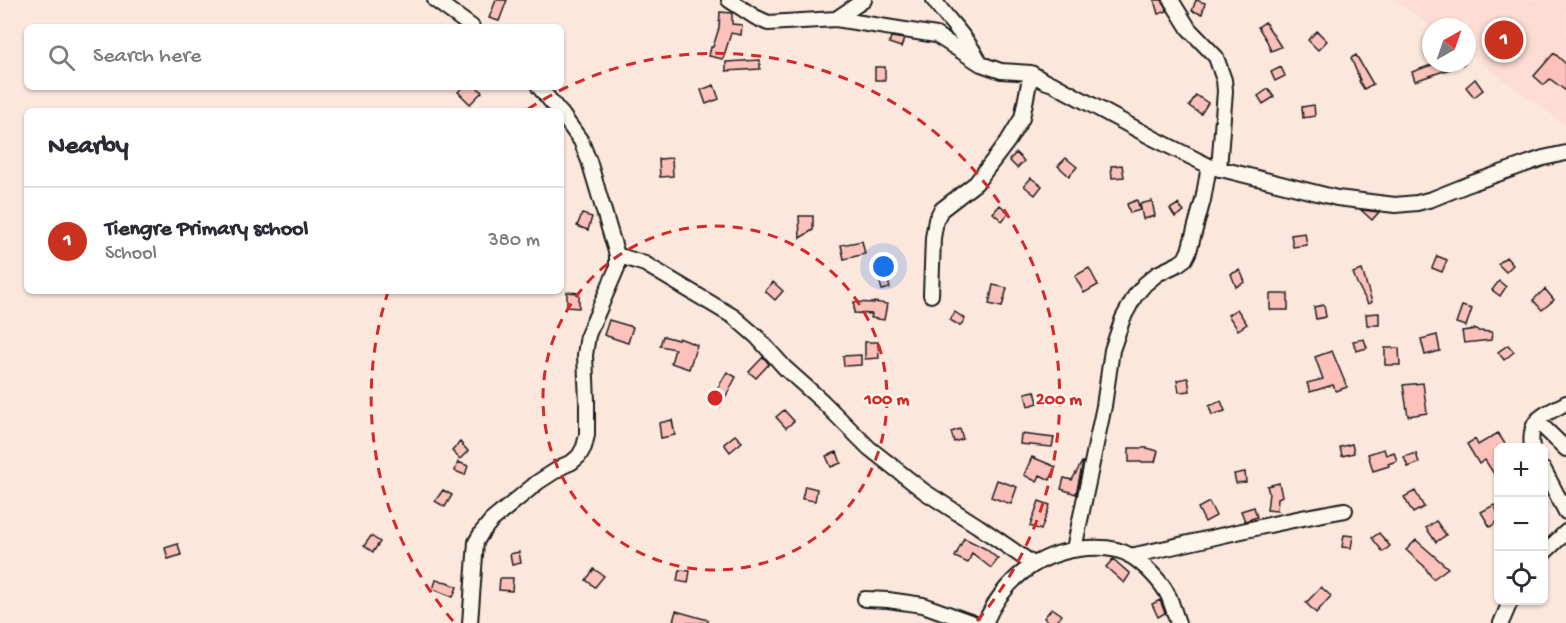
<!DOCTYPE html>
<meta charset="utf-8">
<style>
:root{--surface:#fff;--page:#f7f7f7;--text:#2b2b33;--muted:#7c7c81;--line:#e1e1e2;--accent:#c8321e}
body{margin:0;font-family:"Gochi Hand",sans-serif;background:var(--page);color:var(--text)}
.controls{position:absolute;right:18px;bottom:18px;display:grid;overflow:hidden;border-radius:9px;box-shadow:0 2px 4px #0004}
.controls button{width:54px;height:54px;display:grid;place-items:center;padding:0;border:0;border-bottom:2px solid var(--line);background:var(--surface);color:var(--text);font:30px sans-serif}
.compass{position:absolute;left:1422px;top:18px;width:54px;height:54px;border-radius:50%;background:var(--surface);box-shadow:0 2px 4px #0004;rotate:40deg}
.you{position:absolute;left:884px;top:267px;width:21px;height:21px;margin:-15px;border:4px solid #fff;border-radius:50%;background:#1a73e8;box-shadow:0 0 0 9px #1a73e833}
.badge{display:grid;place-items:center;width:39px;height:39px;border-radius:50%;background:var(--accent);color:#fff;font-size:20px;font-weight:700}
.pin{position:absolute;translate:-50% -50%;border:3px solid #fff;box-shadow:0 2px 6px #0006}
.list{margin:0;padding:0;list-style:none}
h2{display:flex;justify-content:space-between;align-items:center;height:78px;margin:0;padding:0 24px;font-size:26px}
h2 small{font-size:20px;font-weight:400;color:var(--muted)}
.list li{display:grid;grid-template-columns:39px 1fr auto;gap:18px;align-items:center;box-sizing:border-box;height:108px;padding:0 24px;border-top:2px solid var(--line)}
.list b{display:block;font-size:22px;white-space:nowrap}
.list p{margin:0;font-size:20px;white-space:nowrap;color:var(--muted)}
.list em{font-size:20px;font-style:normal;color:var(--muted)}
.icon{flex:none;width:33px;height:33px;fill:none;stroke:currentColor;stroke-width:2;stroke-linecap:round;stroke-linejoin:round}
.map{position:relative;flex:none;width:1566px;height:623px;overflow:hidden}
.search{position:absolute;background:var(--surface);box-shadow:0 2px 4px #0004;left:24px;top:24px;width:540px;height:66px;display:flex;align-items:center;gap:15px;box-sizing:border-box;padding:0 21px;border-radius:9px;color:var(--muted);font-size:22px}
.panel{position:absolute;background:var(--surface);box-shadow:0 2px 4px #0004;left:24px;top:108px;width:540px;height:186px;border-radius:9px}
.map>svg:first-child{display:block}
.built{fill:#fcdcd3}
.building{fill:#fdc1bb;stroke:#1c1c1c;stroke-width:1.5}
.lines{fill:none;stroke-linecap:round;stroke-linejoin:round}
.minor-casing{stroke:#1c1c1c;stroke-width:18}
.minor{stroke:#fbf7ec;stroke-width:14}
.ring{fill:none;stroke:#d62828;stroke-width:3;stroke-dasharray:10 8}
.centre{fill:#d62828;stroke:#fbf7ec;stroke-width:3}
.ring-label{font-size:18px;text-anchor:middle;font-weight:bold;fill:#d62828;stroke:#fbf7ec;stroke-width:4.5;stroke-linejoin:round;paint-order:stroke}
</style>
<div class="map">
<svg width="1566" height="623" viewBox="0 0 1566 623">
<rect width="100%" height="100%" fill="#fce7dd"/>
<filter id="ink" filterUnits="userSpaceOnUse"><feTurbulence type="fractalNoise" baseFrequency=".0167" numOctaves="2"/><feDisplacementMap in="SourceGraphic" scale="12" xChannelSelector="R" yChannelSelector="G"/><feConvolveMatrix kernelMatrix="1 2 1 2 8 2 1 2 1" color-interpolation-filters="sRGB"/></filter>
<g filter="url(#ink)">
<path class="built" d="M1394,0H1566V125L1467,52V27H1432Z"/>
<path class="building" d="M496,0H507L499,21L489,18Z
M1154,0H1162L1167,11L1158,14Z
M1196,0L1205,3L1202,14L1192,11Z
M720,12L732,13V24L742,25L741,35L731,33L723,59L709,56L711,47H713L719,28Z
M1265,22L1281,47L1271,51L1267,41L1258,27Z
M1317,31L1327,41L1318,50L1308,40Z
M891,37L904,39L901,47L889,43Z
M1554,53L1566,64V91L1550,79L1544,85L1534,76Z
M1356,55L1373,84L1364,89L1359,81L1360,80L1351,58Z
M760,60V69L726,71V62Z
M1437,63H1463L1464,64L1415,81L1412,72Z
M875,67H885V80H875Z
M1281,67L1285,76L1275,81L1271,72Z
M1475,79L1483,90L1474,97L1466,87Z
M714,85L719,99L706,104L701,90Z
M463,87H477L482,92L470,104L458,92Z
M1268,89L1274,97L1263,104L1258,96Z
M1196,95L1208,103L1201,114L1189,106Z
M1314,105L1315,116L1303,118L1302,107Z
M1016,153L1024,161L1017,168L1009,160Z
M672,158L673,176L660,177L659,159Z
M1066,158L1077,167L1069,176L1058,166Z
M1122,165L1124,177L1112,178L1111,166Z
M1031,178L1042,186L1035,195L1024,186Z
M1137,200L1140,210L1130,213L1127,204Z
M1152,201L1155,216L1143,219L1140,204Z
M1178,204L1184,212L1175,217L1170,209Z
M1000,205L1009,213L1002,221L993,213Z
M1361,210L1379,212L1372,220Z
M582,214L592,217L588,230L577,226Z
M799,216H813V230L800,238Z
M1305,233L1307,245L1293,247L1291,235Z
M862,241L865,254L844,259L841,245Z
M1437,256L1447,260L1442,272L1432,268Z
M1506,257L1513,265L1506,272L1498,264Z
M1089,268L1098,285L1084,293L1075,276Z
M1240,270L1245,282L1236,287L1231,274Z
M1362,270L1372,302L1368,304L1357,283L1353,273Z
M887,277L890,288L882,290L879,279Z
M1499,281L1506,287L1500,296L1492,290Z
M773,282L783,291L775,300L765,291Z
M993,285L1007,288L1002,307L989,304Z
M1545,289L1554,300L1542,310L1533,300Z
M567,292L579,293V308L567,307Z
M1270,294H1288V310H1270Z
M854,302L874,303V302L887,304L884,320L871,318L872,314L854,313Z
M1324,305L1326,317L1316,319L1314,307Z
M1462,306L1472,309L1466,326L1456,323Z
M1237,309L1247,324L1238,330L1228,315Z
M955,312L965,319L960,326L950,320Z
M1379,313V325H1367L1366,314Z
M609,320L633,327L628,343L604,335Z
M1477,329L1478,331L1492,332L1491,340L1464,343L1462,331Z
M1437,335L1440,351L1425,355L1421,339Z
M663,336L678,340L679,338L697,345L689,369L671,363L675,349L660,346Z
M1364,339L1367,348L1356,351L1353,341Z
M865,342H878L879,358L865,359Z
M1508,345L1514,352L1504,360L1498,352Z
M1385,348H1399L1400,365H1385Z
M1332,351L1347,387L1336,391L1333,385L1310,392L1307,383L1323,379L1315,357Z
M861,355V365L844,366L843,356Z
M763,357L769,364L756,378L749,372Z
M727,372L736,377L720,407L710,401Z
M1188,378L1190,391L1179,392L1177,380Z
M1423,383L1427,413L1408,416L1403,385Z
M1035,391L1038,403L1028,406L1025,393Z
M1221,401L1225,411L1212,415L1209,406Z
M784,410L794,421L786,428L776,417Z
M672,420L675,435L661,438L659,423Z
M960,429L963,439L954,442L951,432Z
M1498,433L1507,447H1498V480L1485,460L1479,464L1467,444L1475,439L1478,445Z
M1021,434L1054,438L1052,447L1020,444Z
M735,435L742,442L730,452L724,444Z
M460,442L468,451L460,459L452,451Z
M1352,444L1354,453L1342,456L1340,447Z
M1129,448H1147L1158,451L1155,462H1129Z
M1384,449L1386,455L1394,452L1397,461L1388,464L1389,466L1373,471L1368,454Z
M837,452L841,463L831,467L826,456Z
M1416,453L1419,463L1408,467L1404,457Z
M1032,457L1056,467L1050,480L1040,475L1037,482L1024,475Z
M458,462L468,466L465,475L455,471Z
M1082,462H1083L1076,494L1061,489L1064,478L1072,480Z
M1245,472L1246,482L1236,483L1234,474Z
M997,480L1017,487L1011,504L991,497Z
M1279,483L1282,496L1278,498L1277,511L1267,510L1269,493L1267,486Z
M805,486L817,489L815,501L802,499Z
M443,490L452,495L445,507L435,501Z
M1415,491L1424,507L1413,513L1404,497Z
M1039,501L1050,505L1041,530L1030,526Z
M1209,502L1216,516L1205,522L1198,508Z
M1494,505L1498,513V521L1490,527L1481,512Z
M1254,507L1257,517L1245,521L1241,511Z
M1436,521L1446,535L1436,542L1426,528Z
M1379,533L1390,546L1383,552L1372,538Z
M1344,535L1353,536L1351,548L1342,547Z
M371,536L380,542L373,552L364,546Z
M964,538L986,549L998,559L991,568L972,553L968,563L955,557Z
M1416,540L1448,568L1433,579L1424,566L1406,550Z
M178,544L181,555L168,559L165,548Z
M519,552L521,563L512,565L510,554Z
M1113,559L1130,574L1124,583L1106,567Z
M594,569L604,576L595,587L586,580Z
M679,570L690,571L688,583L677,581Z
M500,578H513L512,591L499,590Z
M436,580L447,582L457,587L453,597L433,589Z
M1321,587L1331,596L1316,613L1306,603Z
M1160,600L1165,613L1158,617L1152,604Z
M1052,608L1062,615L1056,623H1050L1044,618Z
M676,611L708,620V623H681L673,621Z"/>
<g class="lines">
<g class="minor-casing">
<path id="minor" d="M435,0L472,27
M729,0L755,17L768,23L836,19L936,35L981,64L1001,71L1031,73L1044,81L1053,84L1153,138L1209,166L1337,198L1395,205L1417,203L1432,199L1472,183L1543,158L1566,153
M934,0C948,21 968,38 979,61
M1171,0L1189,29L1216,57L1224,80L1225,91L1219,169
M836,19L864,0
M539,87L559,111
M617,255L645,264L734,317L757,337L785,368L822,401L869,448L925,492L978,526L1033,564
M931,295L933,238L936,220L941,210L976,183L1008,141L1022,118L1031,73
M1537,421L1566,449
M1532,448C1528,417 1543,416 1566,403
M1544,470L1566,512
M1074,549L1104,406L1112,350L1123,318L1135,296L1145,284L1157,274L1178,264L1185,259L1189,251L1203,200L1209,166
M1544,553L1566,532
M1130,556C1202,541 1273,522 1345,510
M865,599L888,600L923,605L973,623
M470,623L476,542L482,532L491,521L538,482L563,466L572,462L579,456L584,447L587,435V402L585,355L588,335L617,268V255L589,161L581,141L561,113
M985,623C1004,579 1039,552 1087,548C1101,547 1119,548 1131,556C1145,565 1162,582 1169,597C1172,605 1175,614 1178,623
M1501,623L1511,600"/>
</g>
<use href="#minor" class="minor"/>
</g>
</g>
<g class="ring">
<circle cx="715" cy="398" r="172"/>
<path d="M453 621A344 344 0 0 1 388 292M528 109A344 344 0 0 1 977 621"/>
</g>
<circle cx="715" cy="398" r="9" class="centre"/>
<g class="ring-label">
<text x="887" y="404">100 m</text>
<text x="1059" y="404">200 m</text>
</g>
</svg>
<div class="controls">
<button>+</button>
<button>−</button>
<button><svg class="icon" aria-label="locate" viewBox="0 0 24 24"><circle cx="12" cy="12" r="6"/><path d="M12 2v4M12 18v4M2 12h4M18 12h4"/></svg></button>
</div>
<svg class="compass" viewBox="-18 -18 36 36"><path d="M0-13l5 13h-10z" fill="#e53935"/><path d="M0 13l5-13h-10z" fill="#7c7c81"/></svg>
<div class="you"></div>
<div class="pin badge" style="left:1504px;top:40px">1</div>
<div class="search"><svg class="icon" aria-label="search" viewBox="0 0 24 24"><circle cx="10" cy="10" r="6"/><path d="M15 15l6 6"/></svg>Search here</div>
<section class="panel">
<h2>Nearby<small></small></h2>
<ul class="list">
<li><span class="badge">1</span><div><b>Tiengre Primary school</b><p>School</p></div><em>380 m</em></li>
</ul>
</section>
</div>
